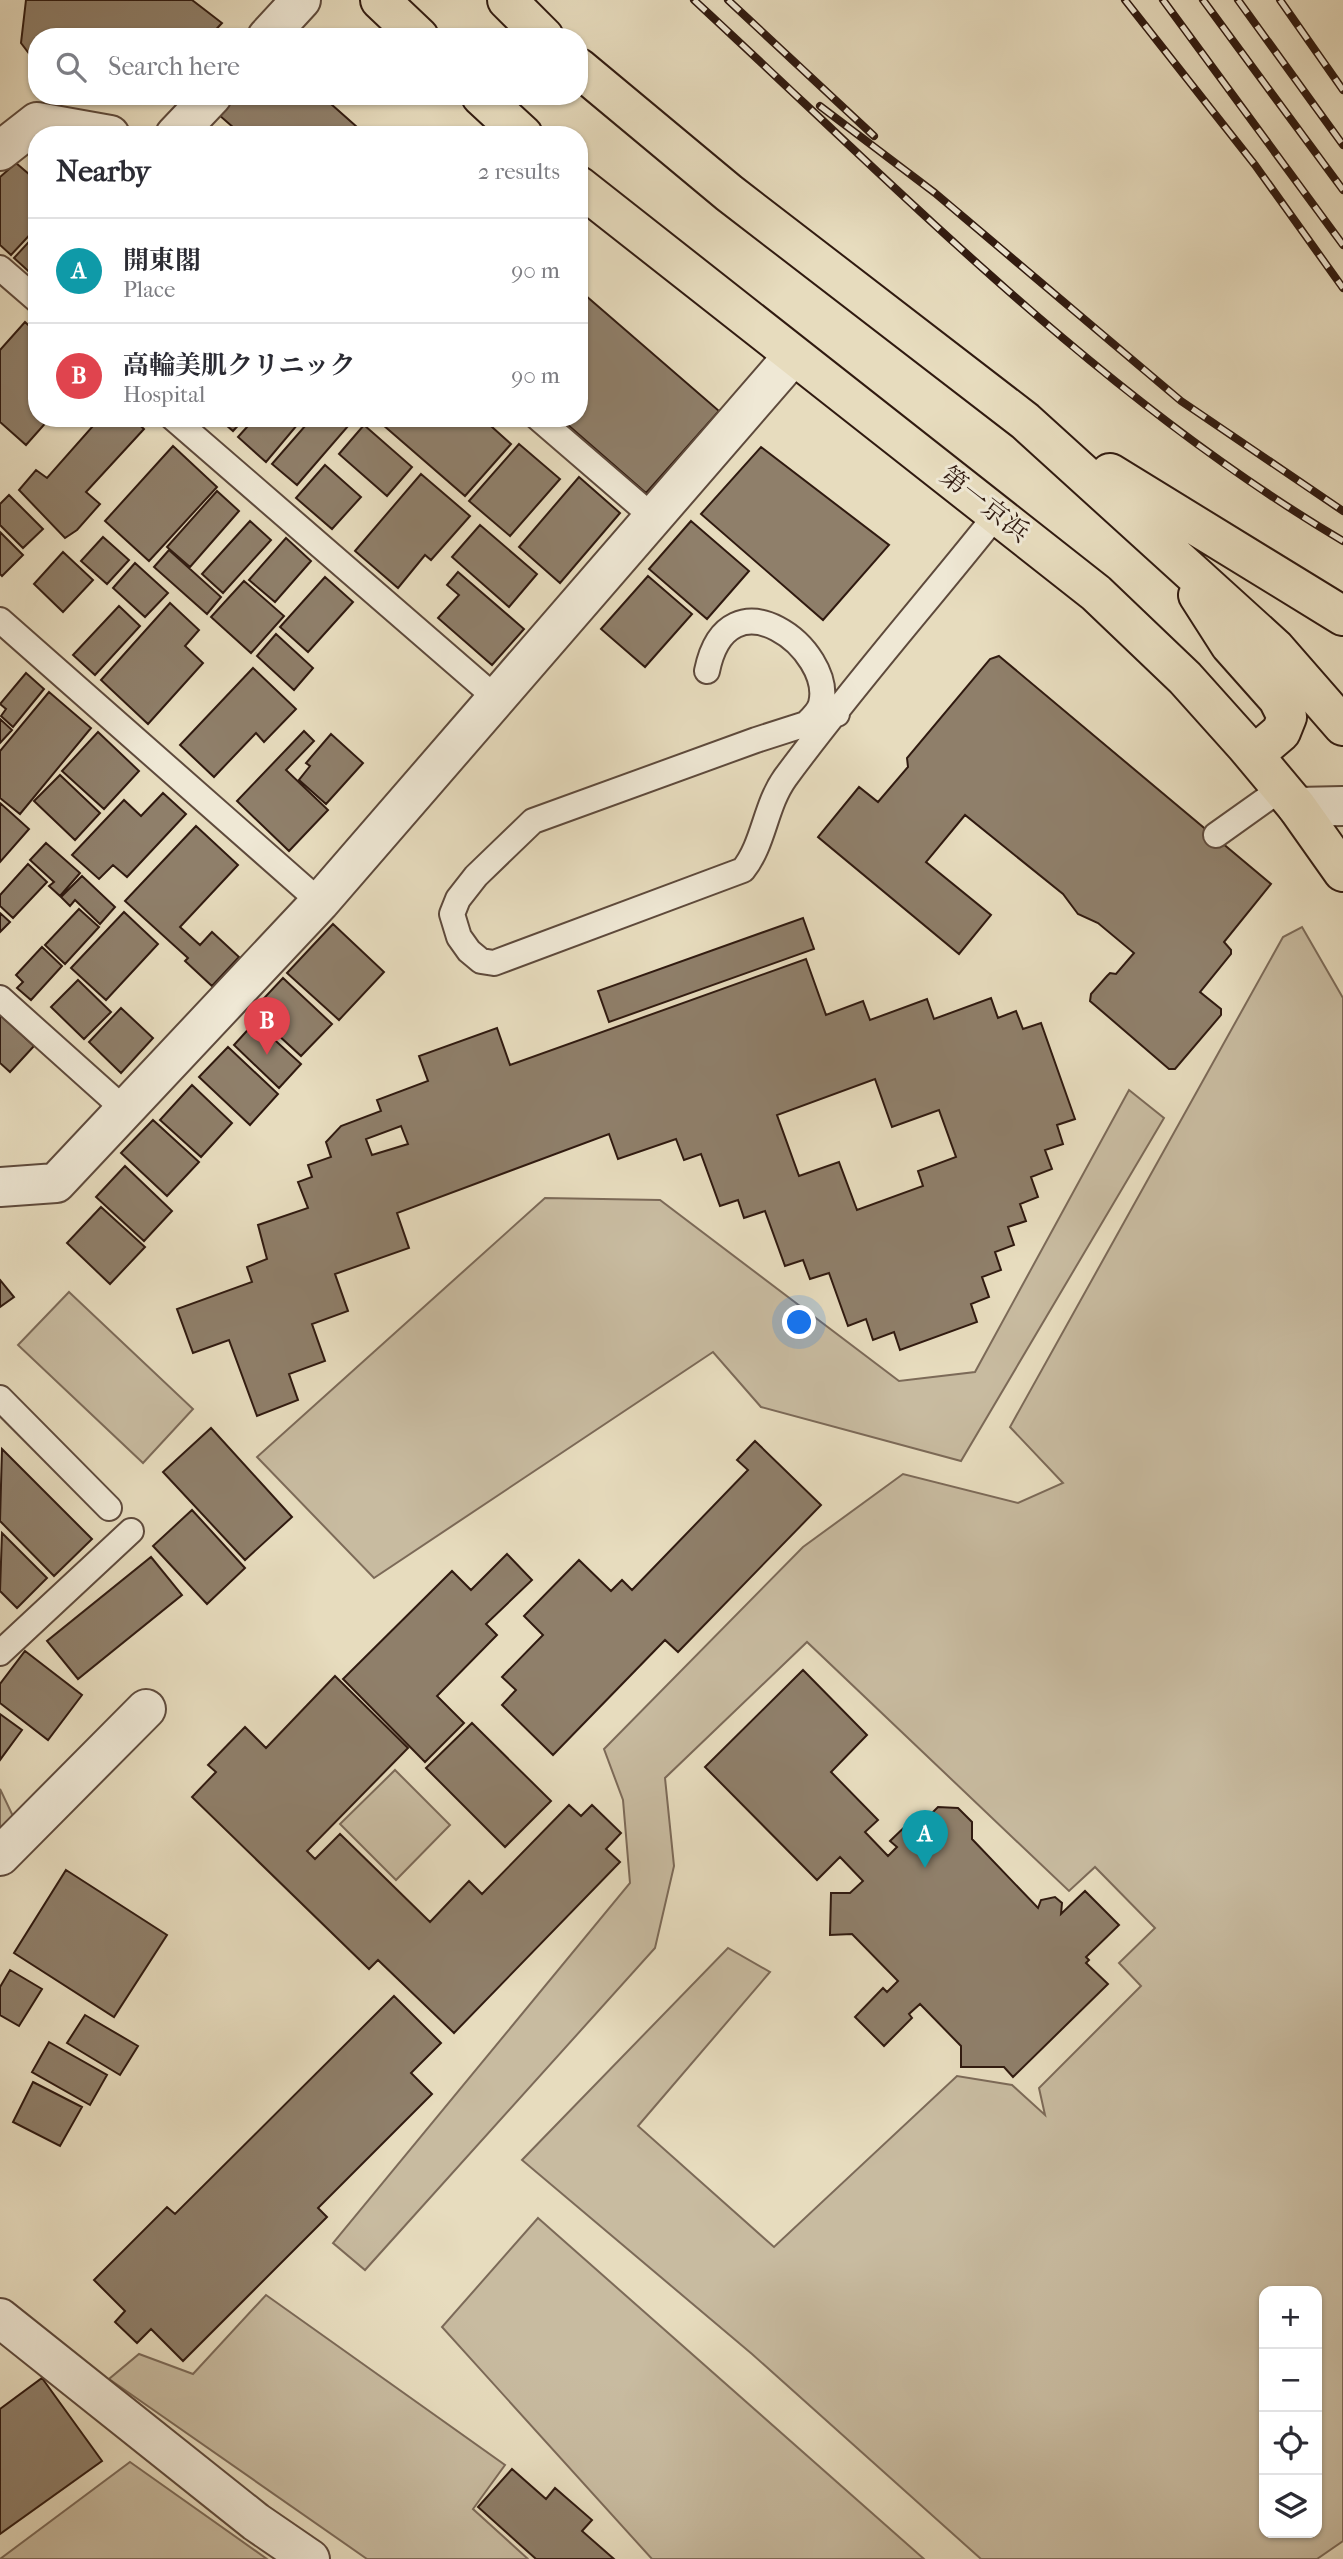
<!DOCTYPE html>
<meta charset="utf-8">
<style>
:root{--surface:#fff;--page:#f7f7f7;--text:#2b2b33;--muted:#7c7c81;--line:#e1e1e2;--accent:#0f766e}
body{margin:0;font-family:"IM FELL French Canon","Noto Serif JP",serif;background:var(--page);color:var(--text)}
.controls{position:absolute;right:21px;bottom:21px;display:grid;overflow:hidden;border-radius:14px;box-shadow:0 2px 5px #0004}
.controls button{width:63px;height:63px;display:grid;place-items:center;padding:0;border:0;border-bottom:2px solid var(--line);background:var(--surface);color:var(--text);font:35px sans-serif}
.you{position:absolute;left:800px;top:1323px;width:24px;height:24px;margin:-18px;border:5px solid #fff;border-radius:50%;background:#1a73e8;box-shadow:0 0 0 10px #1a73e833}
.badge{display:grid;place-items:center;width:46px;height:46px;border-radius:50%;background:var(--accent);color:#fff;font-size:23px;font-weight:700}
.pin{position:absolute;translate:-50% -58px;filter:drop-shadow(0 2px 4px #0008)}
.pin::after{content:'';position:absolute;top:37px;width:24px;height:21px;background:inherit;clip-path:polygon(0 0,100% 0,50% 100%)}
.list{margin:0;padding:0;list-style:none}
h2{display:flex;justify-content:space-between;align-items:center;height:91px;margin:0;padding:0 28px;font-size:30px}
h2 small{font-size:23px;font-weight:400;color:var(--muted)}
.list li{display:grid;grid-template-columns:46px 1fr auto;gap:21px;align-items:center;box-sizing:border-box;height:105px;padding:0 28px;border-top:2px solid var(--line)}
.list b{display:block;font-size:26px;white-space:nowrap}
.list p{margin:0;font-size:23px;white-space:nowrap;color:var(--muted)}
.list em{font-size:23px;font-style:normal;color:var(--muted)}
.icon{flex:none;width:38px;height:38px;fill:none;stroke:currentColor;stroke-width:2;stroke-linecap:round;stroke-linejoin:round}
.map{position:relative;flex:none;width:1343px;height:2559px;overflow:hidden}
.search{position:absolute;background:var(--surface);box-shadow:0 2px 5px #0004;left:28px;top:28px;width:560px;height:77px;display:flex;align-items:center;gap:18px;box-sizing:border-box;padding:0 24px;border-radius:28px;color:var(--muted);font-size:26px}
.panel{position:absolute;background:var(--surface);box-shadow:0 2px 5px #0004;left:28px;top:126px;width:560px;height:301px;border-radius:28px}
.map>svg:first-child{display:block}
.green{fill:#c8bba0;stroke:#7c6a58;stroke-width:2;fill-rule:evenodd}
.building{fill:#8f7f6a;stroke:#301a10;stroke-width:2;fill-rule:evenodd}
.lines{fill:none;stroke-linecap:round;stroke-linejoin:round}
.service-casing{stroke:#5e4a3c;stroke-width:28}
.minor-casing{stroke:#5e4a3c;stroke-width:42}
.tertiary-casing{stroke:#5e4a3c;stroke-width:42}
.trunk-casing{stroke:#301a10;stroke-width:42}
.service{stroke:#efe8d5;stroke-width:24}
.minor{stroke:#efe8d5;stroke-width:38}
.tertiary{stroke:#efe8d5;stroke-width:38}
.trunk{stroke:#e7dcbe;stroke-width:38}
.rail-casing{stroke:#301a10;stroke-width:8}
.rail{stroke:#efe8d5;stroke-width:5;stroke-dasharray:16;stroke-linecap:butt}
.labels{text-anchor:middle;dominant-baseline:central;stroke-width:6;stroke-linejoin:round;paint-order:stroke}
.street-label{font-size:26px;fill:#301a10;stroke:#efe8d5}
</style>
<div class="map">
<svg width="1343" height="2559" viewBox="0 0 1343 2559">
<rect width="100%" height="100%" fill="#e7dcbe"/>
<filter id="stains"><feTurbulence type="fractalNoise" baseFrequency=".00286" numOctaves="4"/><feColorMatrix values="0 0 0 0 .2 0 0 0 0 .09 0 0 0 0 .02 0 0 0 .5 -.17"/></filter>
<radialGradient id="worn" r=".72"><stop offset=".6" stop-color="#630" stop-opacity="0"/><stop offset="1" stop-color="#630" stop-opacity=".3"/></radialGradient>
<path class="green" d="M1302,927L1343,998V2541L1317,2559H981L752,2354L522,2160L728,1948L770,1972L638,2126L774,2247L957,2076L1012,2085L1045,2115L1039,2088L1141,1986L1119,1963L1155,1928L1095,1867L1069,1891L807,1642L665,1778L674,1866L655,1948L365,2270L333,2243L630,1883L623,1800L604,1749L803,1547L903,1474L1018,1503L1063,1483L1010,1427L1283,937ZM1264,2291H1317V2533H1264Z
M1129,1090L1164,1118L961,1461L761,1407L713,1352L374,1578L257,1457L545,1198L660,1200L899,1381L975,1372Z
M69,1292L193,1409L143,1463L18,1345Z
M395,1770L450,1825L396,1880L340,1824Z
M0,1789L22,1835L0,1856Z
M538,2218L924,2559H652L442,2327Z
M266,2295L505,2465L473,2509L528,2559H367L109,2379L139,2354L193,2374Z
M130,2462L267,2559H0Z"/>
<path class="building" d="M26,0H192L222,23L209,37H37V64L21,43Z
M236,96H322L366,135H242L219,115Z
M16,163L37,181V227L11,255L0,245V177Z
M37,233V279L14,258Z
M585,295L719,411L646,493L560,418H579V302Z
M25,322L37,333V418H50L26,445L0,422V350Z
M100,418H132L144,429L86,492L100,504L77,530L65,538L19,490L36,470L47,478Z
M218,418H245L233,431Z
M255,418H303L266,462L238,437Z
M312,418H355L297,485L272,464Z
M375,418H482L511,444L465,496Z
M364,425L412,467L387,496L339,454Z
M519,444L560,479L510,536L469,501Z
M173,446L217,487L149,561L105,521Z
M761,447L889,545L823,620L701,514Z
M325,465L361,497L332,529L296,498Z
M421,474L470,516L431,560L425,555L398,588L355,551Z
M579,477L620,513L560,583L519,547Z
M217,491L239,511L190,567L167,547Z
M9,495L43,529L23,548L0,525V504Z
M250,521L271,540L223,593L202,574Z
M691,521L749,571L707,619L649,569Z
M480,525L537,574L509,607L452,557Z
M0,532L23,555L2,576L0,574Z
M103,537L129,560L107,584L81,561Z
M286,538L311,561L275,602L249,580Z
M169,550L221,597L207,614L154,567Z
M63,552L93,580L63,612L34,584Z
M135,563L168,593L145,617L113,588Z
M458,572L524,629L492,665L438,618L459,595L447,585Z
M648,576L692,614L645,667L601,629Z
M325,577L353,602L308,652L280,627Z
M244,581L284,616L251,653L211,617Z
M170,603L199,630L185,646L203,663L148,724L101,680Z
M119,606L140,626L95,675L73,655Z
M276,634L313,668L294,690L257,656Z
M999,656L1271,884L1224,942L1231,950V954L1200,992L1221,1009V1015L1175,1069H1169L1090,1001L1091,994L1107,976L1110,973L1116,974L1134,953L1098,923L1078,914L1063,894L965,815L926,862L991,915L959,954L818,837L859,787L878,802L908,767L907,758L990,659Z
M253,668L296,709L264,742L256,733L214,777L180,745Z
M26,673L44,689L13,727L1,716L6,709L0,704Z
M49,692L91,728L20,814L0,798V751Z
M0,719L12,730L0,743Z
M304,731L314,741L286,770L328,810L289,851L237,801Z
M98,732L139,771L104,809L62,771Z
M331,734L363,763L326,804L299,780L310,766L306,763Z
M60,775L100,813L75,840L34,801Z
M163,793L186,814L127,877L113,865L99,879L72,855L124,800L141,816Z
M0,803L29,829L0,862Z
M196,826L238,865L180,927L200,945L212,932L239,957L212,986L185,961L188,958L125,901Z
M46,843L80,873L60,896L49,886L54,882L30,860Z
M28,864L47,882L13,918L0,906V895Z
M82,876L115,907L100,924L75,900L70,906L61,897Z
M79,909L99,927L65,964L45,945Z
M124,912L158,944L106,1000L71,968Z
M0,913L10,922L0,932Z
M803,918L814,949L609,1022L598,991Z
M333,924L384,972L339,1020L287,973Z
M42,947L62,966L31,1000L17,988L23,982L16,975Z
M806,959L826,1015L863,1001L870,1020L927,999L934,1019L991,998L998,1018L1016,1011L1023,1029L1041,1023L1075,1119L1057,1125L1063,1144L1045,1150L1052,1169L1031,1177L1038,1197L1020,1204L1026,1221L1008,1227L1014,1245L995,1252L1001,1270L982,1277L989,1297L971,1304L977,1322L900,1350L894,1332L873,1340L866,1319L848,1326L829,1273L810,1279L803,1260L785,1266L765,1211L744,1218L738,1200L720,1206L701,1154L684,1160L676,1139L618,1159L609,1134L397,1213L409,1248L335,1274L348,1311L312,1324L325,1361L289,1374L298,1400L257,1416L229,1340L193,1353L177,1309L252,1282L247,1267L267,1259L258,1225L308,1208L298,1182L312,1177L308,1165L331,1157L326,1142L341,1126L381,1111L377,1100L428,1081L419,1056L497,1028L510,1065ZM875,1079L892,1127L939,1110L956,1157L918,1171L923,1186L857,1210L839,1162L799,1176L777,1115ZM401,1126L408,1144L372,1155L366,1139Z
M283,978L332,1024L301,1056L252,1011Z
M78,980L111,1012L84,1039L51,1007Z
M121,1008L153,1038L121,1073L89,1042Z
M0,1015L34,1046L10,1072L0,1063Z
M255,1022L301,1064L279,1088L234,1045Z
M228,1047L278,1094L250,1125L199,1077Z
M192,1085L232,1123L201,1157L160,1120Z
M153,1120L199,1162L167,1196L121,1153Z
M125,1166L172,1211L144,1241L96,1197Z
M101,1207L145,1247L110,1284L67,1243Z
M0,1280L14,1297L0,1307Z
M211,1428L292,1517L245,1560L163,1472Z
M755,1441L821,1505L678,1652L665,1640L553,1755L502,1705L516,1690L502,1677L543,1635L524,1616L579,1560L611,1591L622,1580L632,1590L748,1470L737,1460Z
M2,1449L92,1539L54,1576L0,1521Z
M192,1510L245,1568L207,1604L153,1546Z
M2,1533L47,1578L17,1608L0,1591Z
M507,1554L532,1580L486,1624L497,1635L437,1696L464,1723L425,1762L343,1679L452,1571L471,1590Z
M151,1557L182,1595L78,1679L47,1641Z
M25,1651L82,1695L48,1740L0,1703V1684Z
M803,1670L867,1735L831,1772L878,1820L865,1832L888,1856L897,1847L890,1841L917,1815L924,1821L938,1807L958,1808L972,1822V1839L1038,1908L1041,1900L1055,1897L1062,1903L1061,1914L1085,1891L1119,1925L1086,1957L1089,1960L1086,1963L1108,1984L1013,2077L1004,2067H961V2046L920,2004L909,2014L912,2018L884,2046L855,2017L883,1988L887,1992L898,1981L852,1934L830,1935L831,1893H850L863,1881L840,1857L817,1880L705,1767Z
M335,1676L408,1748L307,1851L315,1859L340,1834L430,1922L469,1881L482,1894L569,1805L581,1816L592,1805L621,1833L606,1849L620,1862L454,2033L378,1960L369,1969L192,1797L216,1772L208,1765L245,1727L266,1748Z
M0,1714L22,1730L0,1760Z
M472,1723L551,1801L505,1847L426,1768Z
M66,1870L167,1935L114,2017L14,1953Z
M10,1970L42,1989L19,2026L0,2015V1987Z
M394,1996L441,2043L411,2073L432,2094L318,2208L327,2217L183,2361L151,2329L137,2343L115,2322L125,2311L94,2280L167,2207L175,2214Z
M85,2015L138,2046L120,2075L67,2043Z
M49,2042L107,2075L90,2105L32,2072Z
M33,2082L82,2107L60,2146L13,2122Z
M42,2378L102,2461L0,2534V2409Z
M512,2469L546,2499L555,2488L592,2520L582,2531L614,2559H536L478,2507Z"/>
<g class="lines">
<g class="service-casing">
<path id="service" d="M0,268L37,300
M173,418L496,698
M538,418L653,517
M0,620L320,902
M707,671C728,568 835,650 821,704C819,712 810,720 805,725
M837,714L756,740L533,821L476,876L458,899L452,914L459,937L469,951L481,961L494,963L743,870C764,844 765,806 785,778C851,688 928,601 997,514
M1216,835L1282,788
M0,998L125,1110
M0,1398L109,1508
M0,1653L131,1531"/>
</g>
<g class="minor-casing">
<path id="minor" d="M267,37L301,0
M175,135L212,96
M0,151L37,122L110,135
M0,1187L56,1183L320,902L793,356
M0,1856L146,1709
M0,2318L256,2522L310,2559"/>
</g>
<g class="tertiary-casing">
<path id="tertiary" d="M1297,807L1343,806"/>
</g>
<g class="trunk-casing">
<path id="trunk" d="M380,0L419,37
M507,0L544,37
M579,68L729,193L1025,421L1275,648L1343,726
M481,96L523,135
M579,186L1096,593L1185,678L1246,746L1297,807L1343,872
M1110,473L1343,616
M1198,595L1230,645L1278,699L1287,717L1281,732L1254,755"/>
</g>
<use href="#service" class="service"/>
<use href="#minor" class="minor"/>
<use href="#tertiary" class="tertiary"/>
<use href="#trunk" class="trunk"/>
<g class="rail-casing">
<path id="rail" d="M694,0C900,190 1100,397 1343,541
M728,0L874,136
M1125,0L1255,165L1343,288
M1163,0L1343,245
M1203,0L1343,190
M1238,0L1343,145
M1280,0L1343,90
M820,106L935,193L1181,401L1343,511"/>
</g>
<use href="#rail" class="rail"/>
</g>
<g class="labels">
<g class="street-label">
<text transform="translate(985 504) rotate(38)">第一京浜</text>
</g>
</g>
<rect width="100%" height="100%" filter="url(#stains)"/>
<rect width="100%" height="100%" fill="url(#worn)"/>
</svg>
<div class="controls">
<button>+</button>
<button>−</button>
<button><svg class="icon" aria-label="locate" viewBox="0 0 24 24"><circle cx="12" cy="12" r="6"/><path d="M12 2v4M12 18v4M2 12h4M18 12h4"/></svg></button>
<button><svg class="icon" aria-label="layers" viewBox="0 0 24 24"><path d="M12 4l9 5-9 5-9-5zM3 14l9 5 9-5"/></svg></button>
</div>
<div class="you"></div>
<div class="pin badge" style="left:925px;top:1868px;background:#0f9aa8">A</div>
<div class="pin badge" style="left:267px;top:1055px;background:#e0444e">B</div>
<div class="search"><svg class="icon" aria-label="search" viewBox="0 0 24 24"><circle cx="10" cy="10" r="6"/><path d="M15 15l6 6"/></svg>Search here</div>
<section class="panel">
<h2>Nearby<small>2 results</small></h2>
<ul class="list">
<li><span class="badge" style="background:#0f9aa8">A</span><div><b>開東閣</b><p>Place</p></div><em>90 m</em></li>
<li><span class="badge" style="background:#e0444e">B</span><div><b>高輪美肌クリニック</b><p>Hospital</p></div><em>90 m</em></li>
</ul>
</section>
</div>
